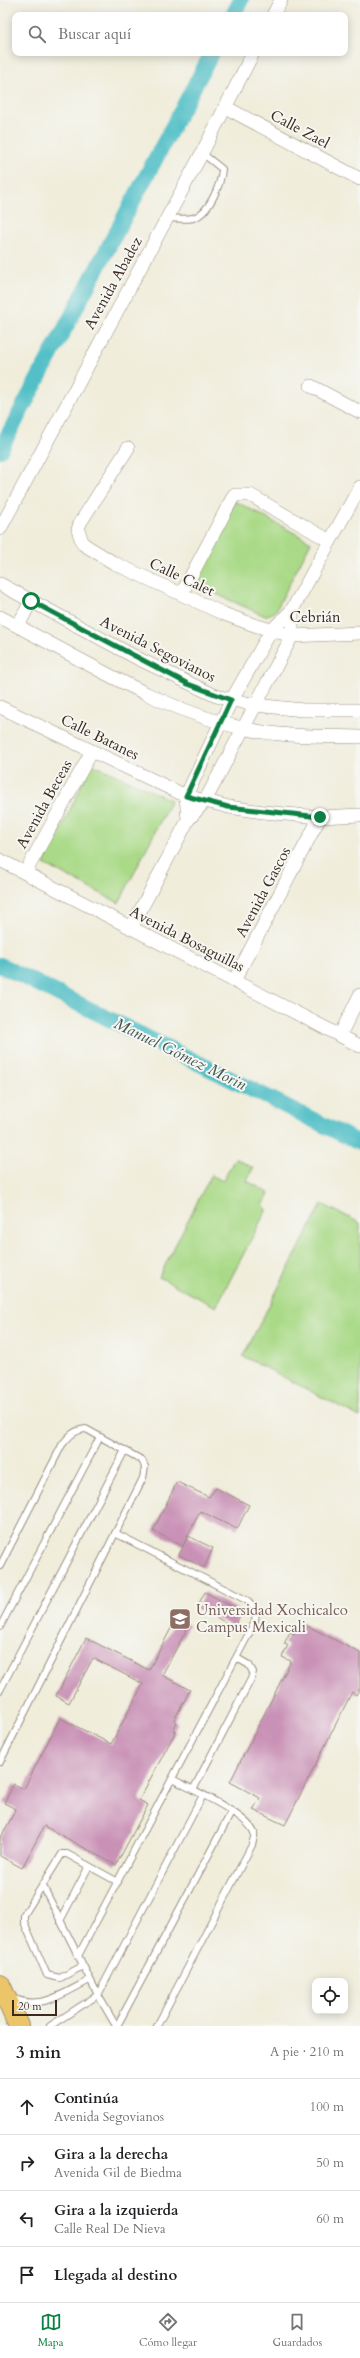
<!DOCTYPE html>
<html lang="es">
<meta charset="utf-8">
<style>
:root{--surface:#fff;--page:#f6f6f6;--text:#202124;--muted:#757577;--line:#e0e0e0;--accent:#0b8043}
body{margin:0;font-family:Cardo,serif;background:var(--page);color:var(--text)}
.controls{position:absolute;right:12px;bottom:12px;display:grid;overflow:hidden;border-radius:8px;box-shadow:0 2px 10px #0003}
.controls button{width:36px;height:36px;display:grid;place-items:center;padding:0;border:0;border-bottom:1px solid var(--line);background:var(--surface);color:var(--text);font:20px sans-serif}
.scale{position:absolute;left:12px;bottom:10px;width:45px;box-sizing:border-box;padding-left:4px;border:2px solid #3b2a1e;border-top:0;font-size:11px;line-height:14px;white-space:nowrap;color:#3b2a1e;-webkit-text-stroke:3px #f6f6f2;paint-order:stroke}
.stop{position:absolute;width:12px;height:12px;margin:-9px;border:3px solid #0b8043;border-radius:50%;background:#fff}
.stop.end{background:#0b8043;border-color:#fff;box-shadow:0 1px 4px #0008}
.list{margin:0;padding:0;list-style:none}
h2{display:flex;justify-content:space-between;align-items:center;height:52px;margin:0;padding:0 16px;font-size:17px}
h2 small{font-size:13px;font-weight:400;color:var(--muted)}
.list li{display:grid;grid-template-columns:26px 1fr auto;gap:12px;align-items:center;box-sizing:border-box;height:56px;padding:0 16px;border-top:1px solid var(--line)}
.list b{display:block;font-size:15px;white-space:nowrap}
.list p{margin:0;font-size:13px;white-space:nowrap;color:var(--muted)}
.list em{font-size:13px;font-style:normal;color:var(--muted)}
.icon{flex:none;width:22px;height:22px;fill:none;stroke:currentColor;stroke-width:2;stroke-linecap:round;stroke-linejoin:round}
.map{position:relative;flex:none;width:360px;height:2026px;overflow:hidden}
.search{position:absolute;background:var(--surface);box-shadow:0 2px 10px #0003;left:12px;right:12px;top:12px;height:44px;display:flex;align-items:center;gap:10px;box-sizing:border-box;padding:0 14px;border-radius:8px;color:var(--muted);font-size:15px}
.sheet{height:276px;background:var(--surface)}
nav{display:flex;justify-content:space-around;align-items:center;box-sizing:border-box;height:56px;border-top:1px solid var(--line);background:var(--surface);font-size:11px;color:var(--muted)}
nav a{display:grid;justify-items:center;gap:2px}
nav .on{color:var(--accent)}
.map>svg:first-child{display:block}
.green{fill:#aada88;stroke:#728253}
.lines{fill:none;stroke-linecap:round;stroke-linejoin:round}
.canal{stroke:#52c0c7;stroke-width:16}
.building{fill:#c991b6}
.service-casing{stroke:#968c7c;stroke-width:8}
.minor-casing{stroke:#968c7c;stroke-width:14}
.primary-casing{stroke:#968c7c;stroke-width:22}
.service{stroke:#fff;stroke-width:6}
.minor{stroke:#fff;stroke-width:13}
.primary{stroke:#edc569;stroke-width:20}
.route{stroke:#0b8043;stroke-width:5}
.labels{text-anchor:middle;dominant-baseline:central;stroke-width:4;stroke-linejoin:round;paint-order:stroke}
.street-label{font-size:15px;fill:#3b2a1e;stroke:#f6f6f2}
.education-label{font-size:15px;fill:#785e54;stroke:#f6f6f2;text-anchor:start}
.water-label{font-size:16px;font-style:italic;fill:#425751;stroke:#f6f6f2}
</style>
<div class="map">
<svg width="360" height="2026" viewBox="0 0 360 2026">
<rect width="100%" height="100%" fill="#f6f6f2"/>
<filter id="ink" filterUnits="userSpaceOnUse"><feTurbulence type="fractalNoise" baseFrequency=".025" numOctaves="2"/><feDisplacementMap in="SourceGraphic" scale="8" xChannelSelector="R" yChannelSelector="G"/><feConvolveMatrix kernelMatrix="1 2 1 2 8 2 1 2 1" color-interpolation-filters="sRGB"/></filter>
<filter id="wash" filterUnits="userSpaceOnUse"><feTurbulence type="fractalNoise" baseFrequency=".012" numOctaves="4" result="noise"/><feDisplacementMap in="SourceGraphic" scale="16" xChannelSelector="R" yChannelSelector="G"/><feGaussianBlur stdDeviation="0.9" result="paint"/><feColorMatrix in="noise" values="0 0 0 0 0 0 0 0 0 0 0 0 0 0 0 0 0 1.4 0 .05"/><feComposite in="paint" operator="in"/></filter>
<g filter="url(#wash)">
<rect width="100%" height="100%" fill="#f0eddb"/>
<path class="green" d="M235,501L311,542L275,612L265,616L194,584Z
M92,764L171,800L119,903L44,864Z
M235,1158L253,1168L247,1181L269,1193L263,1206L267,1209L216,1307L159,1277L211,1175L223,1181Z
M322,1204L360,1223V1417L243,1356Z"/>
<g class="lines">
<path class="canal" d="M233,15L241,0
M0,450L212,53
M0,965L360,1143"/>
</g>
<g id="blocks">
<path class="building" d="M177,1482L209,1497L216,1488L249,1505L237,1529L200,1511L183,1546L153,1531Z
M188,1536L213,1548L204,1568L179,1555Z
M205,1592L242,1612L234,1627L197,1607Z
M176,1619L189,1625L162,1675L190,1690L174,1720L177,1722L173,1730L176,1731L139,1800L148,1805L116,1865L44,1826L22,1868L0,1856V1839L16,1809L4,1803L14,1784L24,1789L60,1718L111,1744L143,1684L93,1658L69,1703L56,1696L86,1638L149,1670Z
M300,1622L360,1653V1688L356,1695L352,1692L285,1825L253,1810L260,1798L230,1782L291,1661L282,1657L288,1645L284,1644L290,1632L294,1634Z"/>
</g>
</g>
<g filter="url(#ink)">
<use href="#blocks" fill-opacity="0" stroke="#968c7c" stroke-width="1"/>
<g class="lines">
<g class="service-casing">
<path id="service" d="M167,218C175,218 185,220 193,218C209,214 221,184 222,169L202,153
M0,1566L62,1445C69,1436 74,1430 86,1429L142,1460L145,1467L143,1478L0,1762
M0,1627L100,1437
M0,1690L125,1450
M193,1790L251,1679L253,1672L249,1665L237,1658
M43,1886L98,1995L116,2026
M60,1921L89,1866
M78,1956L255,1622L256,1610L248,1601L115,1533
M83,1966L60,1978L47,1975L24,1922V1915L62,1854H67L118,1882
M12,1998C42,2011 63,1993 90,1980
M50,2026L98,1995L203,1795
M117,2026L232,1811
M157,2026L252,1845C253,1841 255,1836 254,1833C249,1815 189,1788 172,1779"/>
</g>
<g class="minor-casing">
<path id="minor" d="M273,15L281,0
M225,107L360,179
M311,386L360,412
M128,448L80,523L78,530L83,544L114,563L224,614L254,625L292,636L360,633
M0,529L202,153L253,53
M0,584L139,659L216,696L255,705L303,710H360
M182,593L234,495H250L330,541
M0,617C77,656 158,709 242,728C280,737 321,736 360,737
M18,626L31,601
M0,707L186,796L229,807L263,812L320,817L360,815
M188,820L186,796L231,701L271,631L292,610L360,487
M0,860L360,1046
M25,873L92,751
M131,928L188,820L205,801L292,636V610
M234,981L320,817
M340,1035L360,995"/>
</g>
<g class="primary-casing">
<path id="primary" d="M0,1985L19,2026"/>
</g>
<use href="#service" class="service"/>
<use href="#minor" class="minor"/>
<use href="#primary" class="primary"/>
</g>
</g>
<g class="lines" filter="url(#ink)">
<path class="route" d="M31,601L188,684L231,700L186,796L228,807L320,817"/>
</g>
<defs>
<g id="university-square" transform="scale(1.15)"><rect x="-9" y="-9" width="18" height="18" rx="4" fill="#8d6e63" stroke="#f6f6f2"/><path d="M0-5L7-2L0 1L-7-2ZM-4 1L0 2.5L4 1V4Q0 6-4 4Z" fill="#fff"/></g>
</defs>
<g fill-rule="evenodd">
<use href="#university-square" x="180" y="1619"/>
</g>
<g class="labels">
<g class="street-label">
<text transform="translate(300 129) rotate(28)">Calle Zael</text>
<text transform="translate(113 283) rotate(-61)">Avenida Abadez</text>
<text transform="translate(182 577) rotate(25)">Calle Calet</text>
<text x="315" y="617">Cebrián</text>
<text transform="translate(158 649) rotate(27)">Avenida Segovianos</text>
<text transform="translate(100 737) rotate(26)">Calle Batanes</text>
<text transform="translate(44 804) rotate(-61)">Avenida Beceas</text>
<text transform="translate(263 892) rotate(-62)">Avenida Gascos</text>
<text transform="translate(187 939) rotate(27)">Avenida Bosaguillas</text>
</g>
<g class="education-label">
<text x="196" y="1610">Universidad Xochicalco<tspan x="196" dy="17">Campus Mexicali</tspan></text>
</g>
<g class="water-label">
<text transform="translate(180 1054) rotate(26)">Manuel Gómez Morin</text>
</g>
</g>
</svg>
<div class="controls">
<button><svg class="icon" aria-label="locate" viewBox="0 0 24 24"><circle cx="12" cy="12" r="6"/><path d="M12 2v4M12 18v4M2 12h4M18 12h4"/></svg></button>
</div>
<div class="scale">20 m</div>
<div class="stop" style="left:31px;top:601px"></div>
<div class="stop end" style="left:320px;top:817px"></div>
<div class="search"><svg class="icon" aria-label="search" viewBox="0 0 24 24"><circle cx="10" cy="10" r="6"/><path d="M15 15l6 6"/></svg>Buscar aquí</div>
</div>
<section class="sheet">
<h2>3 min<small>A pie · 210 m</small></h2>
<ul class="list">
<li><svg class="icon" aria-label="ahead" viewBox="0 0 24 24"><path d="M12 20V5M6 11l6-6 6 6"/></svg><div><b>Continúa</b><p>Avenida Segovianos</p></div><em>100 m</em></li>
<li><svg class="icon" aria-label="right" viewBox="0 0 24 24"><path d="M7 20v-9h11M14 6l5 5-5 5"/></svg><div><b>Gira a la derecha</b><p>Avenida Gil de Biedma</p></div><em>50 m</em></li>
<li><svg class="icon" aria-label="left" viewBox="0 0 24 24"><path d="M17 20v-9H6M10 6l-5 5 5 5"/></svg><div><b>Gira a la izquierda</b><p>Calle Real De Nieva</p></div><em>60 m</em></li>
<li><svg class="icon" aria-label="arrive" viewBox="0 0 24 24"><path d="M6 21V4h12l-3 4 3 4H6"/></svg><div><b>Llegada al destino</b></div></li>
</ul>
</section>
<nav>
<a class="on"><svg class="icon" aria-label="map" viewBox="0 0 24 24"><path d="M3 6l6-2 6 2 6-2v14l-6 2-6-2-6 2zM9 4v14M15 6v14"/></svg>Mapa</a>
<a><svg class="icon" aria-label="directions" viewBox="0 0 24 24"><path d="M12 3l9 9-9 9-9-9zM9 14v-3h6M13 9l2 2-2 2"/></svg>Cómo llegar</a>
<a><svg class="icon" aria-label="saved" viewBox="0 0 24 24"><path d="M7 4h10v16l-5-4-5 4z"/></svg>Guardados</a>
</nav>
